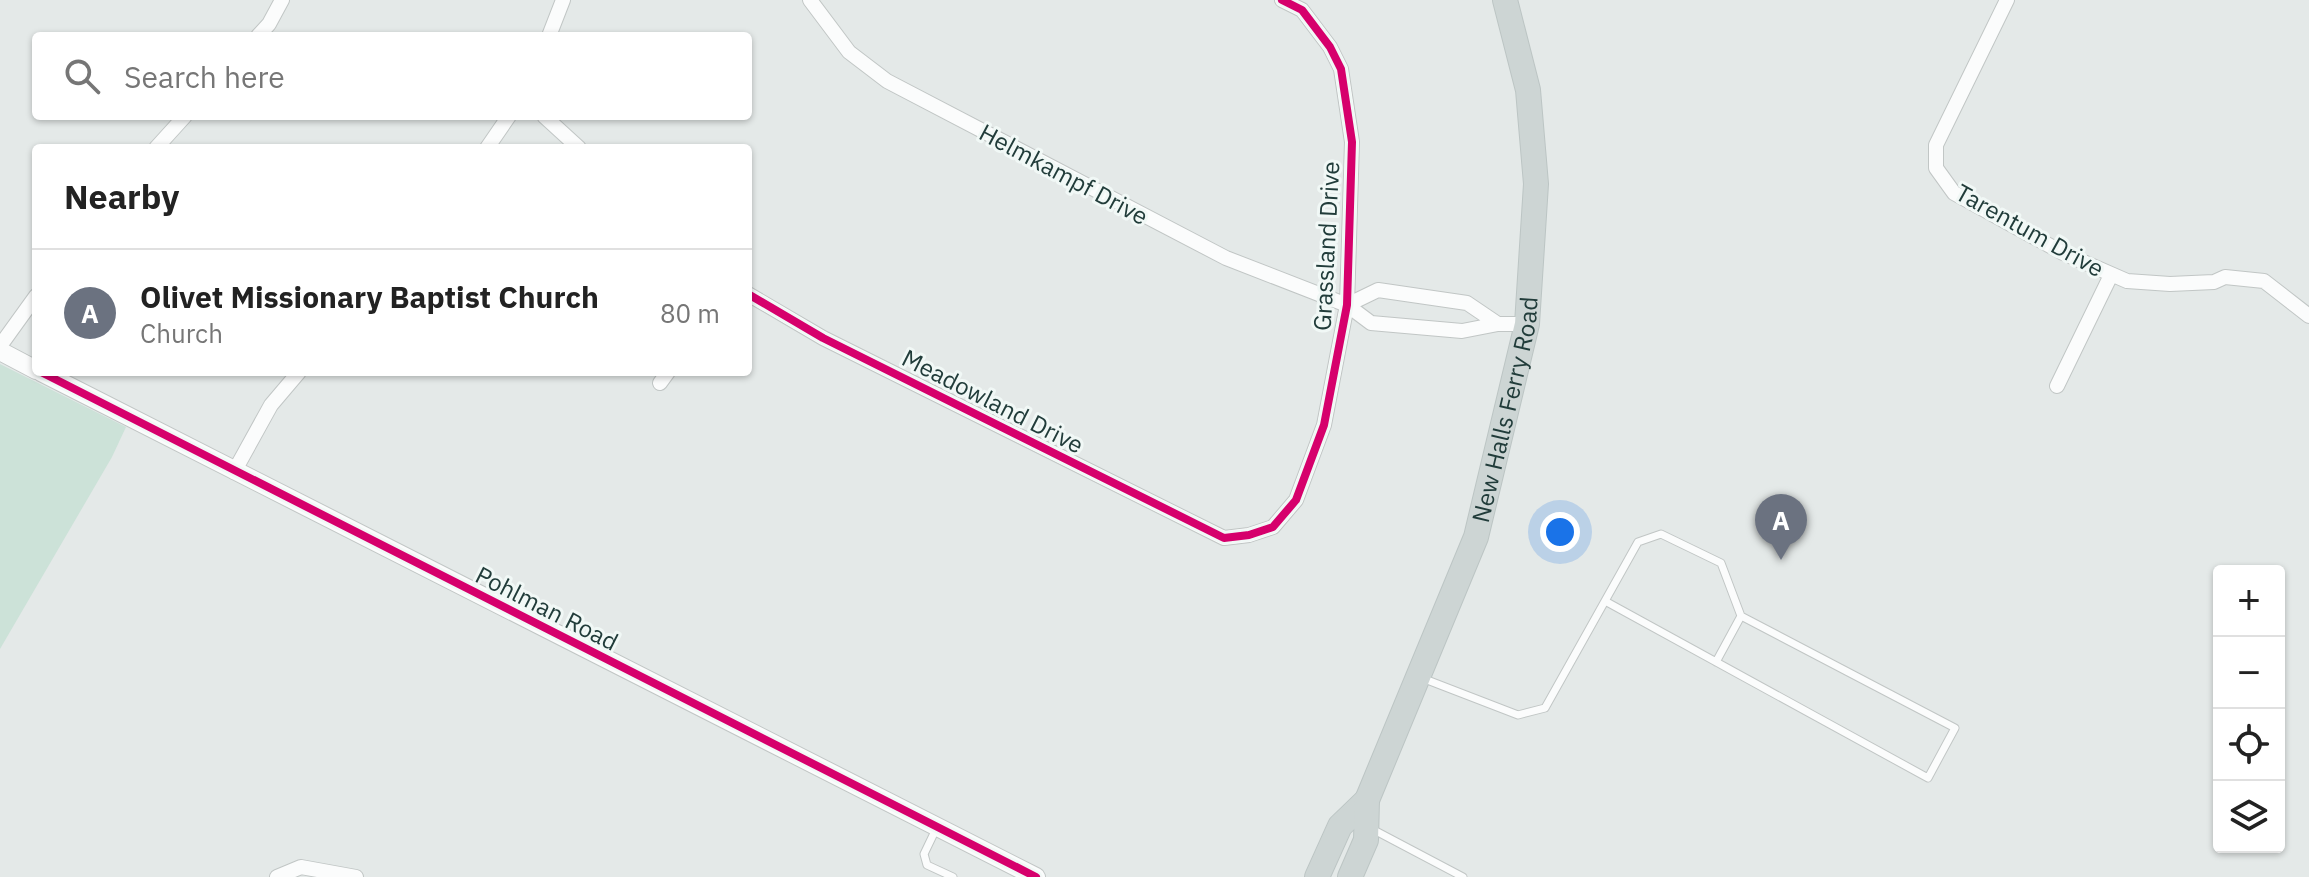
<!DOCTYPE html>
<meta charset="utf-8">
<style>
:root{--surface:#fff;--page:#f2f2f2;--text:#222;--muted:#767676;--line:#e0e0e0;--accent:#d93025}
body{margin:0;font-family:"IBM Plex Sans",sans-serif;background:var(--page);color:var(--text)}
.controls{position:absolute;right:24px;bottom:24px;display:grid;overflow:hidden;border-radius:8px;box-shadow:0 2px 6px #0004}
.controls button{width:72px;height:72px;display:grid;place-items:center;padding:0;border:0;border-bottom:2px solid var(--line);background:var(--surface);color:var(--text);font:40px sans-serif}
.you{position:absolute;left:1560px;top:532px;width:28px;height:28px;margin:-20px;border:6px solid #fff;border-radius:50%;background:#1a73e8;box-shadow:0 0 0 12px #1a73e833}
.badge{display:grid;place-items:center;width:52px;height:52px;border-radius:50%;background:var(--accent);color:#fff;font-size:26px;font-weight:700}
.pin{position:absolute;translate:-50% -66px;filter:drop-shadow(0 2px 4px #0008)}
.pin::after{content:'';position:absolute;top:42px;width:28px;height:24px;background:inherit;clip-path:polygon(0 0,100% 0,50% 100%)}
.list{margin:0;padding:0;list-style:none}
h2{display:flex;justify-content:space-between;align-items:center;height:104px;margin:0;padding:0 32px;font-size:34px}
h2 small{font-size:26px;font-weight:400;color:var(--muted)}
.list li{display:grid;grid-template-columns:52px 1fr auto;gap:24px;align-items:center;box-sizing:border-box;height:128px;padding:0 32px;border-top:2px solid var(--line)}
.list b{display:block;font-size:30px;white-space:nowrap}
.list p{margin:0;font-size:26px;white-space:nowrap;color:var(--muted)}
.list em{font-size:26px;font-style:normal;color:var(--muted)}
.icon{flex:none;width:44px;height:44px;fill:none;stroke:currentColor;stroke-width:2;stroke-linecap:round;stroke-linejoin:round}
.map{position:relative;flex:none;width:2309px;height:877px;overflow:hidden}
.search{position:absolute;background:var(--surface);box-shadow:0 2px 6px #0004;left:32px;top:32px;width:720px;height:88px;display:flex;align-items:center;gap:20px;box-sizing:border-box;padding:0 28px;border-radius:8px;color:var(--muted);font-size:30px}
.panel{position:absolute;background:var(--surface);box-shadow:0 2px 6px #0004;left:32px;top:144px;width:720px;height:232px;border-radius:8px}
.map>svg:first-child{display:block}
.green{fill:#cce2d8}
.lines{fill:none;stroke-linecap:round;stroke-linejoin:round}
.service-casing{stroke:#c1c6c5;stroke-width:9}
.minor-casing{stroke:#c1c6c5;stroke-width:16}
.tertiary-casing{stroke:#c1c6c5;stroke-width:20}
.primary-casing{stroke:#bcc5c4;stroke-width:26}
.service{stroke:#fbfcfc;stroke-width:7}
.minor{stroke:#fbfcfc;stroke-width:14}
.tertiary{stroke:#fbfcfc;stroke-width:18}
.primary{stroke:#cdd5d4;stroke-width:24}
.cycleway-casing{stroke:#f1f8f6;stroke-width:13}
.cycleway{stroke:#d6006c;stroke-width:8}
.labels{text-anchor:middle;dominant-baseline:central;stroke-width:6;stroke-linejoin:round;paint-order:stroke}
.street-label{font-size:24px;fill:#213c3a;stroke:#f1f8f6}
</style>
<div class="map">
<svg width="2309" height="877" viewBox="0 0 2309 877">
<rect width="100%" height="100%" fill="#e4e9e8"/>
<path class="green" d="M0,364L126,427L112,457L0,649Z"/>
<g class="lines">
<g class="service-casing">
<path id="service" d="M1716,662L1741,616
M1422,678L1518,715L1545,708L1638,542L1661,534L1721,563L1741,616L1955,728L1928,778L1605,601
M936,829L924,854L927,865L953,877
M1372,829L1463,877"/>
</g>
<g class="minor-casing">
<path id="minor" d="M810,0L849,52L887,81L1226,258L1347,305L1371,323L1462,331L1498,324H1527
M2007,0L1936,145V168L1954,193L2063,253L2127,281L2170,284L2214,282L2225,277L2264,281L2309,316
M258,36L269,24L282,0
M549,36L563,0
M544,116L579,148
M156,148L185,116
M487,148L509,116
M748,294L823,338L1224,538L1249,535L1273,527L1296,500L1324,425L1347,305L1352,142L1341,69L1330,47L1302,10L1282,0
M1347,305L1378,290L1467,303L1498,324
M0,346L36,296
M660,383L668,372
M2057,386L2111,275
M234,472L271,405L299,372
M277,877L301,867L356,877"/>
</g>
<g class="tertiary-casing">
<path id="tertiary" d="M0,351L36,370
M41,372L1036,877"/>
</g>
<g class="primary-casing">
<g id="primary">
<path d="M1317,877L1340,826L1367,800"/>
<path id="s1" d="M1350,877L1366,840L1367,800L1476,537L1527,324L1536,184L1528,90L1505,0"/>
</g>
</g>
<use href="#service" class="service"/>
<use href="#minor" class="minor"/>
<use href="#tertiary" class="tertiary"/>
<use href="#primary" class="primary"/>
<g class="cycleway-casing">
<path id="cycleway" d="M748,294L823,338L1224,538L1249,535L1273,527L1296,500L1324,425L1347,305L1352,142L1341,69L1330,47L1302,10L1282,0
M41,372L1036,877"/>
</g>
<use href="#cycleway" class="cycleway"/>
</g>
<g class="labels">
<g class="street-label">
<text transform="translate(1064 174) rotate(28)">Helmkampf Drive</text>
<text transform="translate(2030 230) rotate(29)">Tarentum Drive</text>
<text transform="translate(1326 246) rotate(-87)">Grassland Drive</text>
<text transform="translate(993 401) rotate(27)">Meadowland Drive</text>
<text stroke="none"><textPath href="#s1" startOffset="496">New Halls Ferry Road</textPath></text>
<text transform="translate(547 608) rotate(27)">Pohlman Road</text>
</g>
</g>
</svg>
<div class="controls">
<button>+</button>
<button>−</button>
<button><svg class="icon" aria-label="locate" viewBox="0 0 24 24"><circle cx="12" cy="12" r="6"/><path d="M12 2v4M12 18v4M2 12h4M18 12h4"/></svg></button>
<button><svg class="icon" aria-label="layers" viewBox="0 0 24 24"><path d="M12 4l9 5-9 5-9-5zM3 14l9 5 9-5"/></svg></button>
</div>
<div class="you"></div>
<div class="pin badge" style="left:1781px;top:560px;background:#6b7280">A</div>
<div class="search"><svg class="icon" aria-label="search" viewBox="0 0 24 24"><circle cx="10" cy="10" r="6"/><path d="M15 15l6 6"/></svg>Search here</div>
<section class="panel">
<h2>Nearby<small></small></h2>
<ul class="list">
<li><span class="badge" style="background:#6b7280">A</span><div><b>Olivet Missionary Baptist Church</b><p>Church</p></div><em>80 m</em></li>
</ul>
</section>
</div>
